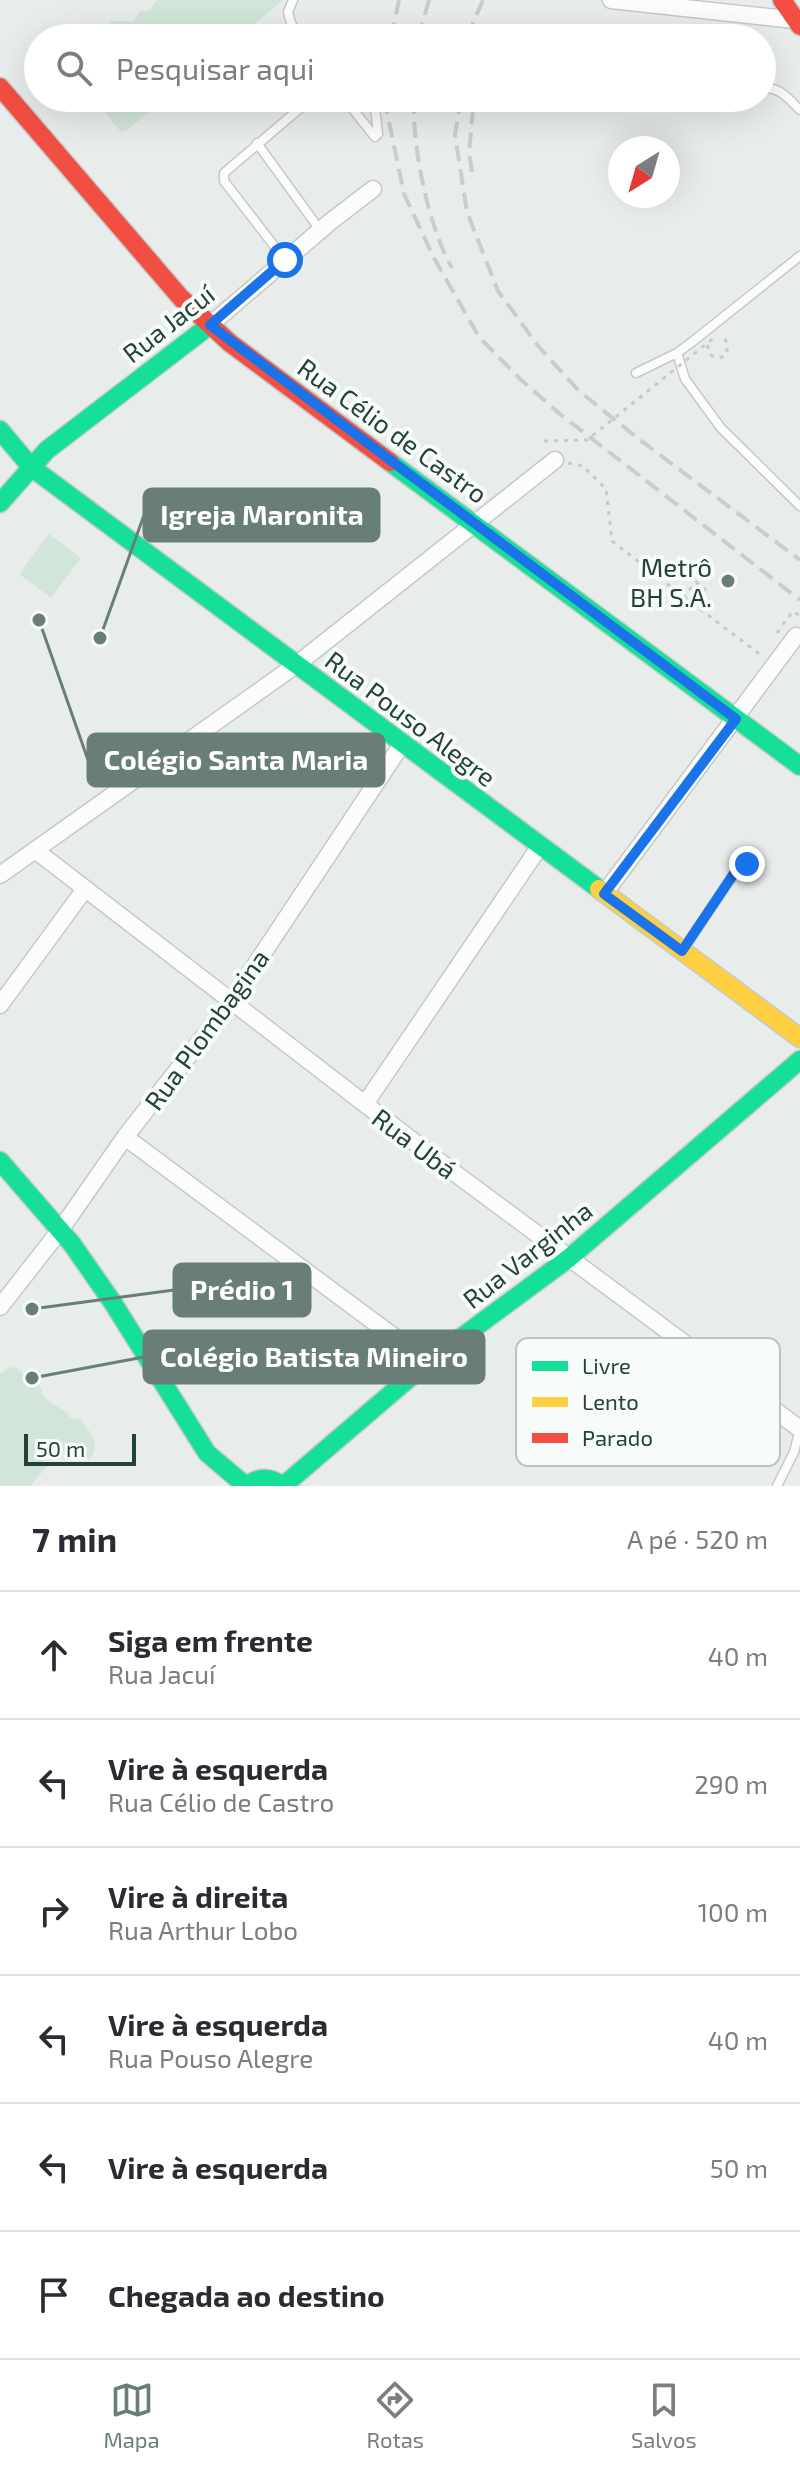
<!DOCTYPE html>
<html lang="pt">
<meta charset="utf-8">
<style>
:root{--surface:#fff;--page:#f7f7f7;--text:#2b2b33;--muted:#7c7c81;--line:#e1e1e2;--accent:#697e78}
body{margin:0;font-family:"Exo 2",sans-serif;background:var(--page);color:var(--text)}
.compass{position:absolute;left:608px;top:136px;width:72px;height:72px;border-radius:50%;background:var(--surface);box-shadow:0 8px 32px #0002;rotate:217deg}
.scale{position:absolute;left:24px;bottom:20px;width:112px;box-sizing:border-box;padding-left:8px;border:4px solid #24423a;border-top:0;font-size:22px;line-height:28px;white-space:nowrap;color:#24423a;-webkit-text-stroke:6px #f7fbf9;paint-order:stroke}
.stop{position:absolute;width:24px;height:24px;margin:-18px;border:6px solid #1a73e8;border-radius:50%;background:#fff}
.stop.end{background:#1a73e8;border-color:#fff;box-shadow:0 2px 8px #0008}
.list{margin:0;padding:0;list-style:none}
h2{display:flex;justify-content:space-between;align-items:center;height:104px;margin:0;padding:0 32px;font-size:34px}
h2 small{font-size:26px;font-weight:400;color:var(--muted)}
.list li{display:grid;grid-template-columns:52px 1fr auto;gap:24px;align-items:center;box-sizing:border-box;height:128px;padding:0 32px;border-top:2px solid var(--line)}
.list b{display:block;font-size:30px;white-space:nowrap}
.list p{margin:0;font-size:26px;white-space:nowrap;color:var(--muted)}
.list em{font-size:26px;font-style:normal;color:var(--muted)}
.icon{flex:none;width:44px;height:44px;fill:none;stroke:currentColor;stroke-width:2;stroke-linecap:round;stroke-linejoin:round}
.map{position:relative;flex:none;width:800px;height:1486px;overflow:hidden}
.search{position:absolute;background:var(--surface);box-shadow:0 8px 32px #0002;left:24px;right:24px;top:24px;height:88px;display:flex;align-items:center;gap:20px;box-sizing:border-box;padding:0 28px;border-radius:44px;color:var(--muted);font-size:30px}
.sheet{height:872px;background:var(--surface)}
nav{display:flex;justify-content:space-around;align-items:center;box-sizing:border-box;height:112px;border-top:2px solid var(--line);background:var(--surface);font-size:22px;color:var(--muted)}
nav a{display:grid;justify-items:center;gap:4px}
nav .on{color:var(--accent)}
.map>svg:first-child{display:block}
.green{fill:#d1e6d8}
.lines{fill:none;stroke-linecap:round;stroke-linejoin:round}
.lane-casing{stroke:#c5cac8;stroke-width:11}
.street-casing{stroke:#c5cac8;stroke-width:19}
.fast-casing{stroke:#c3cbc8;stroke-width:21}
.slow-casing{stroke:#c3cbc8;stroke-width:21}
.jam-casing{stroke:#c3cbc8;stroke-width:21}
.path{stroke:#c3ccca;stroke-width:3;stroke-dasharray:4 6;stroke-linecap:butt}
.lane{stroke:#fcfcfc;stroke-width:8}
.street{stroke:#fcfcfc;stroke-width:16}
.fast{stroke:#16e098;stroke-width:18}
.slow{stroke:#ffcf43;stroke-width:18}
.jam{stroke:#f24e42;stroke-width:18}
.rail{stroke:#c9cdcc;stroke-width:4;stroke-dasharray:16 8;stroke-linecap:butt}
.path-bridge{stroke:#c3ccca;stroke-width:3;stroke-dasharray:4 6;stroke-linecap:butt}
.route{stroke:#1a73e8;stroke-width:10}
.poi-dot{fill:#697e78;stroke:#f7fbf9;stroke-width:3}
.labels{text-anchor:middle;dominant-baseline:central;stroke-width:8;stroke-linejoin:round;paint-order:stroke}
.street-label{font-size:26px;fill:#24423a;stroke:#f7fbf9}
.poi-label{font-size:26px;fill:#24423a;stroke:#f7fbf9;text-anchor:end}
.key{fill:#f7fbf9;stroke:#b8c4c0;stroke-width:2}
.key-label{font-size:22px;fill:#24423a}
.leader{fill:none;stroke:#697e78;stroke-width:3}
.callout-dot{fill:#697e78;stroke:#f7fbf9;stroke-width:3}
.callout{fill:#697e78;stroke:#697e78;stroke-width:3}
.callout-label{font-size:28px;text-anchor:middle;font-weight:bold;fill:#fff}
</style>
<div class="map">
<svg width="800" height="1486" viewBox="0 0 800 1486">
<rect width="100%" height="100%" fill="#e8edeb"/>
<path class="green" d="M157,0H283L238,38H105L110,21H134L139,11L150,10Z
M93,98H166L126,131L121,132Z
M49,534L81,558L51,598L19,574Z
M16,1367L30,1380L38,1383C41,1387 41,1392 44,1396C50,1405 63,1407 71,1418L81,1420C91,1433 102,1445 89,1460C75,1449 54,1450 39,1456L48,1465L30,1486H0V1374L8,1368Z"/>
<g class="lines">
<g class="lane-casing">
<path id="lane" d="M293,0L288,12L291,23L301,38
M763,88C780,87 788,98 800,110
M344,98L375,137L378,134L374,98
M257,143L320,230
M285,260L224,181V173L312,98
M677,353L685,379L721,428L800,506
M636,373L677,353L692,342L800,256
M683,950L737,869L747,864L754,865
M777,1486L794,1452L800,1429"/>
</g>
<g class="street-casing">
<path id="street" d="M611,0L795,20
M210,325L330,222L373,189
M35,850L452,1171L800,1429
M0,875L296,665L555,460
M604,894L796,636
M0,1005L85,889
M365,1104L540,846
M125,1137L428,1362
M0,1307L61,1229L125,1137L230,1003L402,744"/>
</g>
<g class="fast-casing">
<path id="fast" d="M0,430L31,467L599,889
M390,462L800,766
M0,503L47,450L210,325
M0,1161L72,1244L113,1303L207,1453L246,1486
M247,1486C259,1476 271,1477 283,1486L428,1362L569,1258L800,1060"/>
</g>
<g class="slow-casing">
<path id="slow" d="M599,889L800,1038"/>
</g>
<g class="jam-casing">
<path id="jam" d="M782,0L800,26
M0,87L181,298L230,343L390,462"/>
</g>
<path class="path" d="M708,345C707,356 716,361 726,355L728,345L725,339L719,337
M568,463L583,466L606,489L612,541L684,597L696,582L709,593
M684,597L761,655
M777,633L793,611L800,616"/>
<use href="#lane" class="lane"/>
<use href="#street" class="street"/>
<use href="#fast" class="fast"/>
<use href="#slow" class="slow"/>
<use href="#jam" class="jam"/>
<path class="rail" d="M391,38L399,0
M418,38L429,0
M471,38L473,23L483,0
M387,98V112L404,194L434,258L479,337L520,379L560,414L800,600
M414,98C412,147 428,226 452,268
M461,98L455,135L467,212L498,291L539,347L579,391L640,440L800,560
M472,172L469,153L474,98"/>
<path class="path-bridge" d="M544,441L587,440L715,337"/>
</g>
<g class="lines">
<path class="route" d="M285,260L210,325L736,719L604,894L682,951L737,869L747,864"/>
</g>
<circle class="poi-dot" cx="728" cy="581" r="8"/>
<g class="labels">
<g class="street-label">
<text transform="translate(168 323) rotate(-38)">Rua Jacuí</text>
<text transform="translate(393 430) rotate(36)">Rua Célio de Castro</text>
<text transform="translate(411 718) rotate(37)">Rua Pouso Alegre</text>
<text transform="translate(206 1029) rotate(-54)">Rua Plombagina</text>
<text transform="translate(415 1143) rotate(37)">Rua Ubá</text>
<text transform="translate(527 1254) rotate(-38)">Rua Varginha</text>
</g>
<g class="poi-label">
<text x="712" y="566">Metrô<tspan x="712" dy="30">BH S.A.</tspan></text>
</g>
</g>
<rect x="516" y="1338" width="264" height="128" rx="12" class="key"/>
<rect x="532" y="1361" width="36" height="10" fill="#16e098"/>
<rect x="532" y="1397" width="36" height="10" fill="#ffcf43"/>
<rect x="532" y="1433" width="36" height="10" fill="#f24e42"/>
<g class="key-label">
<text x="582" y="1374">Livre</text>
<text x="582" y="1410">Lento</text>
<text x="582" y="1446">Parado</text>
</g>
<path class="leader" d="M100 638L144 515M39 620L88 760M32 1309L174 1290M32 1378L144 1357"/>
<g class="callout-dot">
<circle cx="100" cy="638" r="8"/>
<circle cx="39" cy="620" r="8"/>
<circle cx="32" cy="1309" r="8"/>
<circle cx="32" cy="1378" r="8"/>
</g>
<g class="callout">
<rect x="144" y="489" width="235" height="52" rx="8"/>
<rect x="88" y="734" width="296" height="52" rx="8"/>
<rect x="174" y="1264" width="136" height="52" rx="8"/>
<rect x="144" y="1331" width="340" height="52" rx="8"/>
</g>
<g class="callout-label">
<text x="262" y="525">Igreja Maronita</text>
<text x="236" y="770">Colégio Santa Maria</text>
<text x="242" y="1300">Prédio 1</text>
<text x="314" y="1367">Colégio Batista Mineiro</text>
</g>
</svg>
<svg class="compass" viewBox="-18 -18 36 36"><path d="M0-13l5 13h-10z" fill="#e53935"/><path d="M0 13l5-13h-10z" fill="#7c7c81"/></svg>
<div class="scale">50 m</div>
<div class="stop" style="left:285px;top:260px"></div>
<div class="stop end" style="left:747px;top:864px"></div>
<div class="search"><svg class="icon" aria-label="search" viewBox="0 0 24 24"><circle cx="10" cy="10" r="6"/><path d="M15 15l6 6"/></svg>Pesquisar aqui</div>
</div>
<section class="sheet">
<h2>7 min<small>A pé · 520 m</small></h2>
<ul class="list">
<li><svg class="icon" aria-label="ahead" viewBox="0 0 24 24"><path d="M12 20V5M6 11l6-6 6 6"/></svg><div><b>Siga em frente</b><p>Rua Jacuí</p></div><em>40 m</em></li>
<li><svg class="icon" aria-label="left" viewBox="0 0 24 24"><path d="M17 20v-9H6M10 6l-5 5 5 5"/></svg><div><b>Vire à esquerda</b><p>Rua Célio de Castro</p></div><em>290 m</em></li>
<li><svg class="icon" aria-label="right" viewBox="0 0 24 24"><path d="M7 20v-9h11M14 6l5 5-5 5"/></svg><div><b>Vire à direita</b><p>Rua Arthur Lobo</p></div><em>100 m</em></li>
<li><svg class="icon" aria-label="left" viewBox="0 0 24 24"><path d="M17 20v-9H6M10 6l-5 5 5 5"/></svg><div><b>Vire à esquerda</b><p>Rua Pouso Alegre</p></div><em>40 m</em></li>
<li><svg class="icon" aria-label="left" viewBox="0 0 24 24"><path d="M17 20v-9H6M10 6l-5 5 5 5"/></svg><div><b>Vire à esquerda</b></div><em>50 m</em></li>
<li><svg class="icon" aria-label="arrive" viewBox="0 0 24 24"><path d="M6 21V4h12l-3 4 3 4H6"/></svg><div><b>Chegada ao destino</b></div></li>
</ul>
</section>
<nav>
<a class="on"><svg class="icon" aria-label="map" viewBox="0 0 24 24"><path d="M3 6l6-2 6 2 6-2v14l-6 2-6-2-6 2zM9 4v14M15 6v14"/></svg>Mapa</a>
<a><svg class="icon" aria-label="directions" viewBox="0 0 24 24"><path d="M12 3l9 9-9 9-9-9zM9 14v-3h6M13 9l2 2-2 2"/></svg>Rotas</a>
<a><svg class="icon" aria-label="saved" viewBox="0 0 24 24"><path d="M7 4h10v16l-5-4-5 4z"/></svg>Salvos</a>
</nav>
